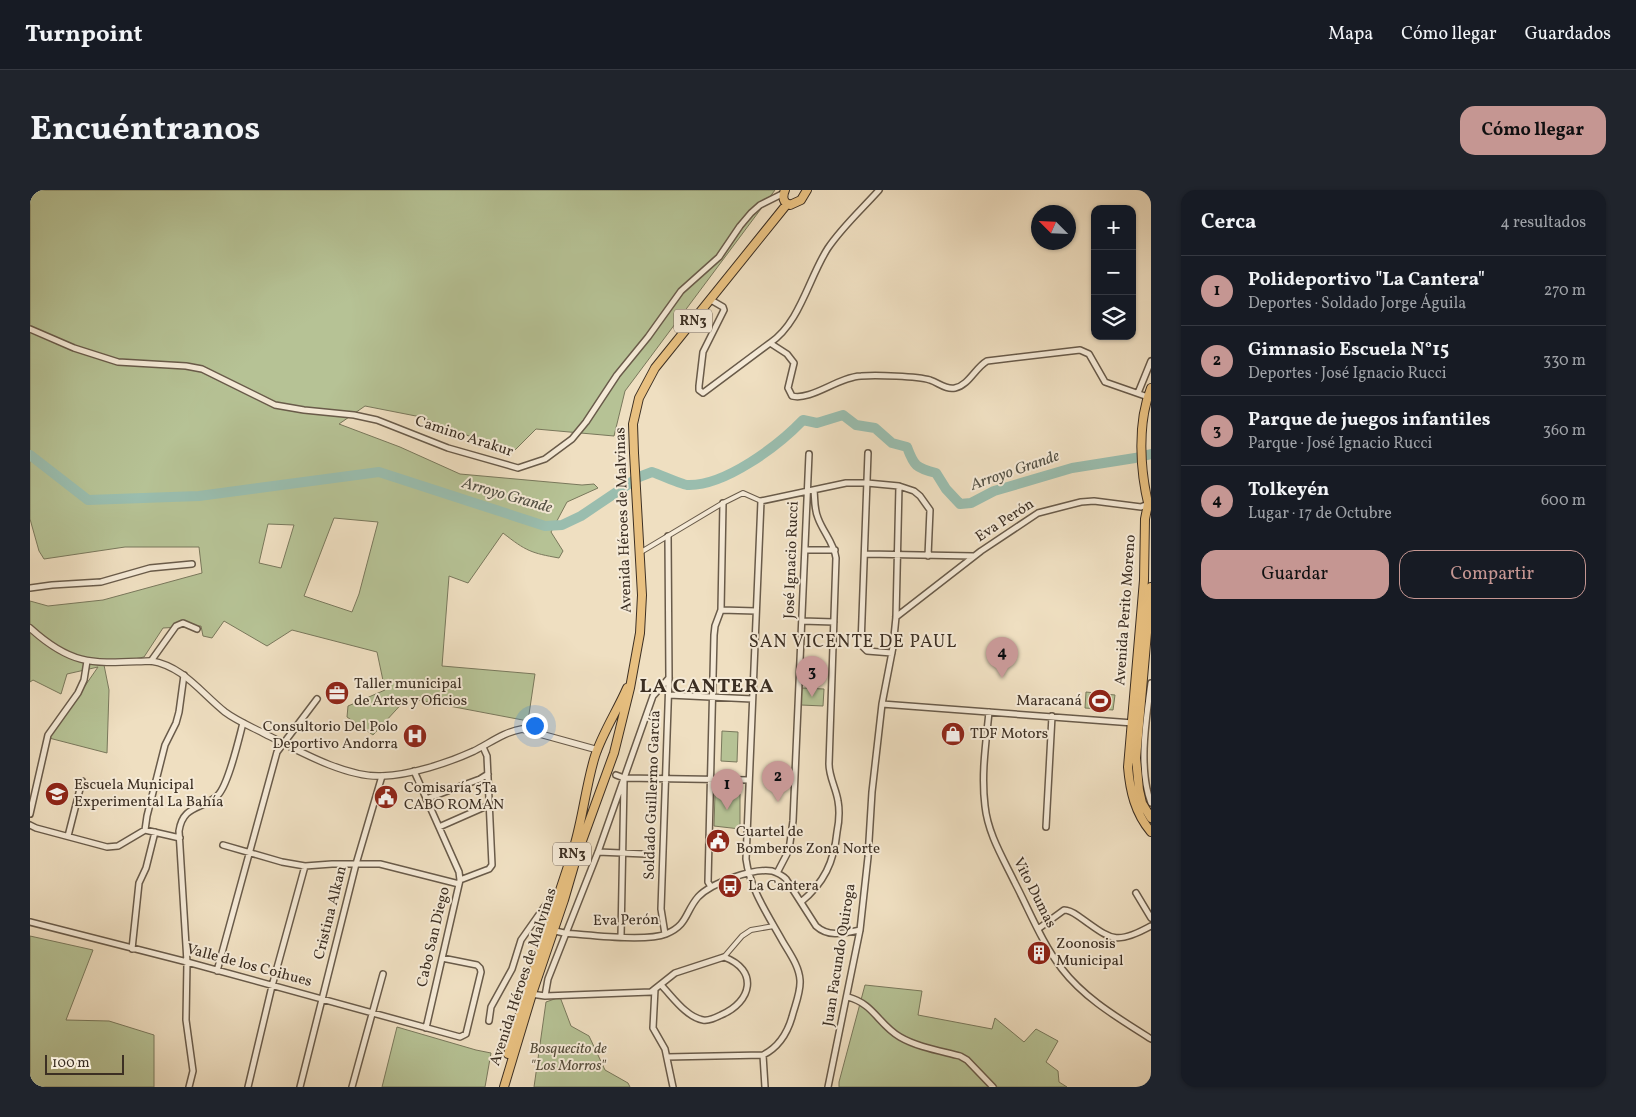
<!DOCTYPE html>
<html lang="es">
<meta charset="utf-8">
<style>
:root{--surface:#171b24;--page:#20242c;--text:#f1f3f6;--muted:#9ea1a6;--line:#363941;--accent:#c59692}
body{margin:0;font-family:Vollkorn,serif;background:var(--page);color:var(--text)}
.controls{position:absolute;right:15px;top:15px;display:grid;overflow:hidden;border-radius:10px;box-shadow:0 1px 4px #0004}
.controls button{width:45px;height:45px;display:grid;place-items:center;padding:0;border:0;border-bottom:1px solid var(--line);background:var(--surface);color:var(--text);font:25px sans-serif}
.compass{position:absolute;left:1001px;top:15px;width:45px;height:45px;border-radius:50%;background:var(--surface);box-shadow:0 1px 4px #0004;rotate:294deg}
.scale{position:absolute;left:15px;bottom:12px;width:79px;box-sizing:border-box;padding-left:5px;border:2px solid #3c2f23;border-top:0;font-size:14px;line-height:18px;white-space:nowrap;color:#3c2f23;-webkit-text-stroke:4px #f5ead7;paint-order:stroke}
.you{position:absolute;left:504px;top:535px;width:18px;height:18px;margin:-12px;border:4px solid #fff;border-radius:50%;background:#1a73e8;box-shadow:0 0 0 8px #1a73e833}
.badge{display:grid;place-items:center;width:32px;height:32px;border-radius:50%;background:var(--accent);color:#111;font-size:16px;font-weight:700}
.pin{position:absolute;translate:-50% -41px;filter:drop-shadow(0 1px 2px #0008)}
.pin::after{content:'';position:absolute;top:26px;width:18px;height:15px;background:inherit;clip-path:polygon(0 0,100% 0,50% 100%)}
.list{margin:0;padding:0;list-style:none}
h2{display:flex;justify-content:space-between;align-items:center;height:65px;margin:0;padding:0 20px;font-size:21px}
h2 small{font-size:16px;font-weight:400;color:var(--muted)}
.list li{display:grid;grid-template-columns:32px 1fr auto;gap:15px;align-items:center;box-sizing:border-box;height:70px;padding:0 20px;border-top:1px solid var(--line)}
.list b{display:block;font-size:19px;white-space:nowrap}
.list p{margin:0;font-size:16px;white-space:nowrap;color:var(--muted)}
.list em{font-size:16px;font-style:normal;color:var(--muted)}
.actions{display:flex;gap:10px;padding:15px 20px}
.actions a{flex:1;padding:11px 0;border:1px solid var(--accent);border-radius:15px;text-align:center;font-size:18px;color:var(--accent)}
.actions .main{background:var(--accent);color:#111}
.icon{flex:none;width:28px;height:28px;fill:none;stroke:currentColor;stroke-width:2;stroke-linecap:round;stroke-linejoin:round}
.map{position:relative;flex:none;width:1121px;height:897px;overflow:hidden;border-radius:15px}
header{display:flex;align-items:center;gap:30px;box-sizing:border-box;height:70px;padding:0 25px;background:var(--surface);border-bottom:1px solid var(--line)}
header strong{font-size:24px}
nav{display:flex;gap:28px;margin-inline-start:auto;font-size:18px}
.intro{display:flex;align-items:center;justify-content:space-between;box-sizing:border-box;height:120px;padding:0 30px}
h1{margin:0;font-size:35px}
.button{padding:12px 22px;border-radius:15px;background:var(--accent);color:#111;font-size:18px;font-weight:700}
main{display:flex;gap:30px;padding:0 30px}
aside{flex:1;background:var(--surface);border-radius:15px;box-shadow:0 1px 4px #0004}
.map>svg:first-child{display:block}
.green{fill:#b6c295;stroke:#79785c;fill-rule:evenodd}
.lines{fill:none;stroke-linecap:round;stroke-linejoin:round}
.river{stroke:#9abdae;stroke-width:10}
.pedestrian-casing{stroke:#695b4a;stroke-width:6}
.minor-casing{stroke:#695b4a;stroke-width:8}
.tertiary-casing{stroke:#695b4a;stroke-width:8}
.primary-casing{stroke:#3c2f23;stroke-width:10}
.trunk-casing{stroke:#3c2f23;stroke-width:10}
.pedestrian{stroke:#f5ead7;stroke-width:4}
.minor{stroke:#f5ead7;stroke-width:5}
.tertiary{stroke:#f5ead7;stroke-width:5.5}
.primary{stroke:#e8c080;stroke-width:8}
.trunk{stroke:#e8c080;stroke-width:8}
.labels{text-anchor:middle;dominant-baseline:central;stroke-width:4;stroke-linejoin:round;paint-order:stroke}
.shield{fill:#f5ead7;stroke:#746759;stroke-width:1}
.shield-label{font-size:14px;font-weight:bold;fill:#3c2f23}
.street-label{font-size:15px;fill:#3c2f23;stroke:#f5ead7}
.poi-label{font-size:15px;fill:#3c2f23;stroke:#f5ead7;text-anchor:start}
.park-label{font-size:15px;font-style:italic;fill:#544c3a;stroke:#f5ead7}
.water-label{font-size:16px;font-style:italic;fill:#545246;stroke:#f5ead7}
.quarter-label{font-size:18px;letter-spacing:1px;fill:#3c2f23;stroke:#f5ead7}
.district-label{font-size:20px;font-weight:bold;letter-spacing:1px;fill:#3c2f23;stroke:#f5ead7}
</style>
<header>
<strong>Turnpoint</strong>
<nav><a>Mapa</a><a>Cómo llegar</a><a>Guardados</a></nav>
</header>
<div class="intro"><h1>Encuéntranos</h1><a class="button">Cómo llegar</a></div>
<main>
<div class="map">
<svg width="1121" height="897" viewBox="0 0 1121 897">
<rect width="100%" height="100%" fill="#efdfc1"/>
<filter id="stains"><feTurbulence type="fractalNoise" baseFrequency=".004" numOctaves="4"/><feColorMatrix values="0 0 0 0 .2 0 0 0 0 .09 0 0 0 0 .02 0 0 0 .5 -.17"/></filter>
<radialGradient id="worn" r=".72"><stop offset=".6" stop-color="#630" stop-opacity="0"/><stop offset="1" stop-color="#630" stop-opacity=".3"/></radialGradient>
<path class="green" d="M0,0H745L595,201L584,246L506,239L482,263L391,227L335,216L309,234L370,257L430,284L552,295L564,294L568,298L537,312L521,342L533,361L529,368C501,363 496,361 473,343L438,393L419,386L412,476L505,484L498,531L377,508L343,545L317,527L318,516L355,500L347,462L262,440L237,456L194,431L182,448L173,446L171,436L133,438L114,467L74,475L79,500L77,563L19,548L68,477L37,484L31,504L3,490L0,492V411L18,416L73,410L172,383L169,357H95L14,369L9,361L0,329ZM304,328L348,332L329,404L322,422L274,406ZM238,334L264,335L251,378L229,373Z
M772,498L794,499L793,516L771,515Z
M1056,502L1085,505L1083,520L1055,518Z
M692,541L708,542L707,572L691,571Z
M685,603L710,604V639L684,636Z
M0,746L63,760L36,830L79,831L124,845V897H0Z
M835,795L892,801L888,825L962,839L965,828L994,852L1006,839L1028,851L1016,872L1028,881L1029,892L1037,897H809V892Z
M530,807L541,836L559,846L575,880L598,893L600,897H504L516,812Z
M367,837L446,860L461,863L455,897H352Z"/>
<g class="lines">
<path class="river" d="M0,265L58,310L169,306L349,282L515,336L532,335L551,326L609,287L622,282C629,284 653,295 658,295C695,296 748,256 773,230L787,233L813,225L826,235L845,238L862,253L877,257C884,276 886,278 906,283L916,299L930,314L941,313L964,301L1042,278L1105,268L1121,264"/>
<g class="pedestrian-casing">
<path id="pedestrian" d="M611,362L693,313L713,303L731,311
M694,767L712,746L721,740L744,736"/>
</g>
<g class="minor-casing">
<path id="minor" d="M681,110L693,117L694,120L673,162L669,196V200L673,203L740,153L757,164L764,173L758,198L762,206C781,211 808,187 831,186C846,185 887,186 900,190C909,193 916,200 925,198C939,195 945,178 957,171L1050,160L1059,164L1075,192L1118,207
M0,139L44,158L88,172L156,176L172,179L245,215L274,220L324,225L347,230L418,258L488,278L515,269L542,249L556,232L587,185L618,147L651,101L689,67L710,36L721,23L730,15L754,3
M740,153C770,133 779,87 798,58C812,37 832,19 849,0
M1108,203L1121,171
M838,263L831,455L837,461L862,463
M775,360H805
M836,364L944,366
M0,398L22,395L71,392L120,378L162,374
M691,420L726,421
M866,427L951,361L1008,323L1051,312L1064,311L1111,317L1118,314
M772,431L804,432
M121,471L146,436L153,433L167,439
M1121,493C1116,530 1108,578 1121,613
M639,505L722,509
M852,514L1103,533
M959,522C956,553 951,584 955,616C958,644 973,668 985,693C1000,722 1012,753 1032,779C1055,809 1090,829 1121,849
M384,581L429,682L430,690L396,838
M586,585L594,588L719,590
M396,609L450,589L458,584
M0,624L18,545L48,503L54,490L57,471
M0,635L6,638L77,657L88,656L115,640L150,648
M409,637L459,615
M1016,637L1022,526
M115,640L117,626L135,555L146,533L149,522L154,485
M38,646L52,591
M193,655L252,672L275,676L302,674H350L429,694
M568,662L615,664
M747,683L759,660L763,631L779,264
M430,690L459,679L462,675L457,566L453,557
M681,697L678,692L684,445L685,436L691,420L693,313
M1106,703L1121,728
M771,712C794,693 804,672 807,642C809,632 810,622 808,611C806,598 799,587 799,574L806,368C804,353 793,342 788,328C784,319 785,309 784,300
M0,732L157,772L430,847L436,844L451,782L450,778L447,775L412,768
M1008,739L1034,720C1041,720 1045,724 1051,728C1081,749 1085,756 1121,736
M521,740L534,743C558,745 616,752 636,744C658,735 655,722 668,707C681,693 723,678 742,681C748,683 752,685 756,689L786,736C799,748 815,743 830,740
M635,744L631,719L639,488L638,346
M591,746L594,591
M102,759L109,693L116,678L125,642
M187,781L247,562L287,509
M625,799L623,838L635,859L643,897
M501,804L515,806L621,802L645,783L694,767C729,780 722,812 691,825C685,828 679,831 673,830C656,827 642,806 631,795
M515,806L518,789L568,662L623,506L639,488
M818,807C844,814 848,834 870,847C887,857 911,861 930,866L937,870L963,897
M459,831L461,817L482,779L491,750L515,716L526,714
M637,867L733,865
M159,897L163,881L156,830L157,772L149,641C153,615 171,620 187,606C198,597 209,548 213,533
M218,897L242,796L275,676
M270,897L326,674L352,586
M322,897L353,784
M735,897L733,865C749,857 757,844 762,827C765,815 771,802 770,790C769,776 760,764 753,752C738,725 720,699 716,669L731,311L816,293H837L869,296L884,301L890,306L900,320L898,366
M798,897L830,740L838,667L842,602L852,514L863,457L866,427L869,296"/>
</g>
<g class="tertiary-casing">
<path id="tertiary" d="M0,438C44,478 65,473 121,471C153,476 171,503 195,522C207,531 222,537 235,544C267,560 316,588 352,586C381,585 418,573 444,561C460,553 474,542 492,539L568,560"/>
</g>
<g class="primary-casing">
<path id="primary" d="M1118,314L1115,329L1114,390L1098,577C1100,601 1105,623 1121,642
M1119,317C1110,281 1107,233 1121,198
M1121,397L1106,568L1109,600L1112,613L1121,628"/>
</g>
<g class="trunk-casing">
<path id="trunk" d="M755,0C752,7 753,13 760,15L771,10L777,0
M544,657C553,627 556,595 565,566C573,542 587,521 597,498
M478,864L496,803L540,670
M474,897L502,804L534,710L548,662L584,563L600,498L610,443L612,405L604,263L603,234L609,208L625,178L757,14"/>
</g>
<use href="#pedestrian" class="pedestrian"/>
<use href="#minor" class="minor"/>
<use href="#tertiary" class="tertiary"/>
<use href="#primary" class="primary"/>
<use href="#trunk" class="trunk"/>
</g>
<defs>
<g id="office-disc" transform="scale(1.25)"><circle r="9.5" fill="#8f2418" stroke="#f5ead7"/><path d="M-6-3h4V-5.5h4V-3h4V5H-6ZM-1-4.5V-3h2v-1.5ZM-6 0V1H6V0Z" fill="#fff"/></g>
<g id="stadium-disc" transform="scale(1.25)"><circle r="9.5" fill="#8f2418" stroke="#f5ead7"/><path d="M0-5a6.5 5 0 1 0 0 10a6.5 5 0 1 0 0-10ZM-3.5-1.8h7v3.6h-7Z" fill="#fff"/></g>
<g id="shop-disc" transform="scale(1.25)"><circle r="9.5" fill="#8f2418" stroke="#f5ead7"/><path d="M-5-2.5h2.3a2.7 3.5 0 0 1 5.4 0H5L5.5 6h-11ZM-1.5-2.5h3a1.5 2.3 0 0 0-3 0Z" fill="#fff"/></g>
<g id="hospital-disc" transform="scale(1.25)"><circle r="9.5" fill="#8f2418" stroke="#f5ead7"/><path d="M-5-5h3v3.5h4V-5h3V5h-3V1.5h-4V5h-3Z" fill="#fff"/></g>
<g id="school-disc" transform="scale(1.25)"><circle r="9.5" fill="#8f2418" stroke="#f5ead7"/><path d="M0-5L7-2L0 1L-7-2ZM-4 1L0 2.5L4 1V4Q0 6-4 4Z" fill="#fff"/></g>
<g id="civic-disc" transform="scale(1.25)"><circle r="9.5" fill="#8f2418" stroke="#f5ead7"/><path d="M-.6-6.5H3V-4.5H.6V-3L4-1V1h2V6H-6V1h2V-1L-.6-3ZM-1.2 2.5V6h2.4V2.5Z" fill="#fff"/></g>
<g id="bus-disc" transform="scale(1.25)"><circle r="9.5" fill="#8f2418" stroke="#f5ead7"/><path d="M-5-6H5V4H4V6H2V4H-2V6H-4V4H-5ZM-3.5-4V0h7V-4ZM-3.5 1.2v1.5H-2V1.2ZM2 1.2v1.5H3.5V1.2Z" fill="#fff"/></g>
<g id="building-disc" transform="scale(1.25)"><circle r="9.5" fill="#8f2418" stroke="#f5ead7"/><path d="M-4-6H4V6H1V3H-1V6H-4ZM-2.5-4.3h1.7v1.8h-1.7ZM.8-4.3h1.7v1.8H.8ZM-2.5-1h1.7V.8h-1.7ZM.8-1h1.7V.8H.8Z" fill="#fff"/></g>
</defs>
<g fill-rule="evenodd">
<use href="#office-disc" x="307" y="503"/>
<use href="#stadium-disc" x="1070" y="511"/>
<use href="#shop-disc" x="923" y="544"/>
<use href="#hospital-disc" x="385" y="546"/>
<use href="#school-disc" x="27" y="604"/>
<use href="#civic-disc" x="356" y="607"/>
<use href="#civic-disc" x="688" y="651"/>
<use href="#bus-disc" x="700" y="696"/>
<use href="#building-disc" x="1009" y="763"/>
</g>
<g class="labels">
<g class="shield">
<rect x="644" y="119.5" width="38" height="23" rx="4"/>
<rect x="523" y="652.5" width="38" height="23" rx="4"/>
</g>
<g class="shield-label">
<text x="663" y="131">RN3</text>
<text x="542" y="664">RN3</text>
</g>
<g class="street-label">
<text transform="translate(434 247) rotate(18)">Camino Arakur</text>
<text transform="translate(594 330) rotate(-92)">Avenida Héroes de Malvinas</text>
<text transform="translate(975 331) rotate(-33)">Eva Perón</text>
<text transform="translate(762 370) rotate(-88)">José Ignacio Rucci</text>
<text transform="translate(1096 420) rotate(-86)">Avenida Perito Moreno</text>
<text transform="translate(623 605) rotate(-88)">Soldado Guillermo García</text>
<text transform="translate(1004 703) rotate(63)">Vito Dumas</text>
<text transform="translate(301 723) rotate(-76)">Cristina Alkan</text>
<text transform="translate(596 731) rotate(-1)">Eva Perón</text>
<text transform="translate(404 747) rotate(-77)">Cabo San Diego</text>
<text transform="translate(810 765) rotate(-81)">Juan Facundo Quiroga</text>
<text transform="translate(219 776) rotate(15)">Valle de los Coihues</text>
<text transform="translate(494 787) rotate(-72)">Avenida Héroes de Malvinas</text>
</g>
<g class="poi-label">
<text x="324" y="494">Taller municipal<tspan x="324" dy="17">de Artes y Oficios</tspan></text>
<text x="1052" y="511" text-anchor="end">Maracaná</text>
<text x="368" y="537" text-anchor="end">Consultorio Del Polo<tspan x="368" dy="17">Deportivo Andorra</tspan></text>
<text x="940" y="544">TDF Motors</text>
<text x="44" y="595">Escuela Municipal<tspan x="44" dy="17">Experimental La Bahía</tspan></text>
<text x="374" y="598">Comisaría 5Ta<tspan x="374" dy="17">CABO ROMAN</tspan></text>
<text x="706" y="642">Cuartel de<tspan x="706" dy="17">Bomberos Zona Norte</tspan></text>
<text x="718" y="696">La Cantera</text>
<text x="1026" y="754">Zoonosis<tspan x="1026" dy="17">Municipal</tspan></text>
</g>
<g class="park-label">
<text x="538" y="859">Bosquecito de<tspan x="538" dy="17">"Los Morros"</tspan></text>
</g>
<g class="water-label">
<text transform="translate(985 281) rotate(-19)">Arroyo Grande</text>
<text transform="translate(477 306) rotate(16)">Arroyo Grande</text>
</g>
<g class="quarter-label">
<text x="823" y="452">SAN VICENTE DE PAUL</text>
</g>
<g class="district-label">
<text x="677" y="497">LA CANTERA</text>
</g>
</g>
<rect width="100%" height="100%" filter="url(#stains)"/>
<rect width="100%" height="100%" fill="url(#worn)"/>
</svg>
<div class="controls">
<button>+</button>
<button>−</button>
<button><svg class="icon" aria-label="layers" viewBox="0 0 24 24"><path d="M12 4l9 5-9 5-9-5zM3 14l9 5 9-5"/></svg></button>
</div>
<svg class="compass" viewBox="-18 -18 36 36"><path d="M0-13l5 13h-10z" fill="#e53935"/><path d="M0 13l5-13h-10z" fill="#9ea1a6"/></svg>
<div class="scale">100 m</div>
<div class="you"></div>
<div class="pin badge" style="left:697px;top:620px">1</div>
<div class="pin badge" style="left:748px;top:612px">2</div>
<div class="pin badge" style="left:782px;top:507px">3</div>
<div class="pin badge" style="left:972px;top:488px">4</div>
</div>
<aside>
<h2>Cerca<small>4 resultados</small></h2>
<ul class="list">
<li><span class="badge">1</span><div><b>Polideportivo &quot;La Cantera&quot;</b><p>Deportes · Soldado Jorge Águila</p></div><em>270 m</em></li>
<li><span class="badge">2</span><div><b>Gimnasio Escuela N°15</b><p>Deportes · José Ignacio Rucci</p></div><em>330 m</em></li>
<li><span class="badge">3</span><div><b>Parque de juegos infantiles</b><p>Parque · José Ignacio Rucci</p></div><em>360 m</em></li>
<li><span class="badge">4</span><div><b>Tolkeyén</b><p>Lugar · 17 de Octubre</p></div><em>600 m</em></li>
</ul>
<div class="actions"><a class="main">Guardar</a><a>Compartir</a></div>
</aside>
</main>
